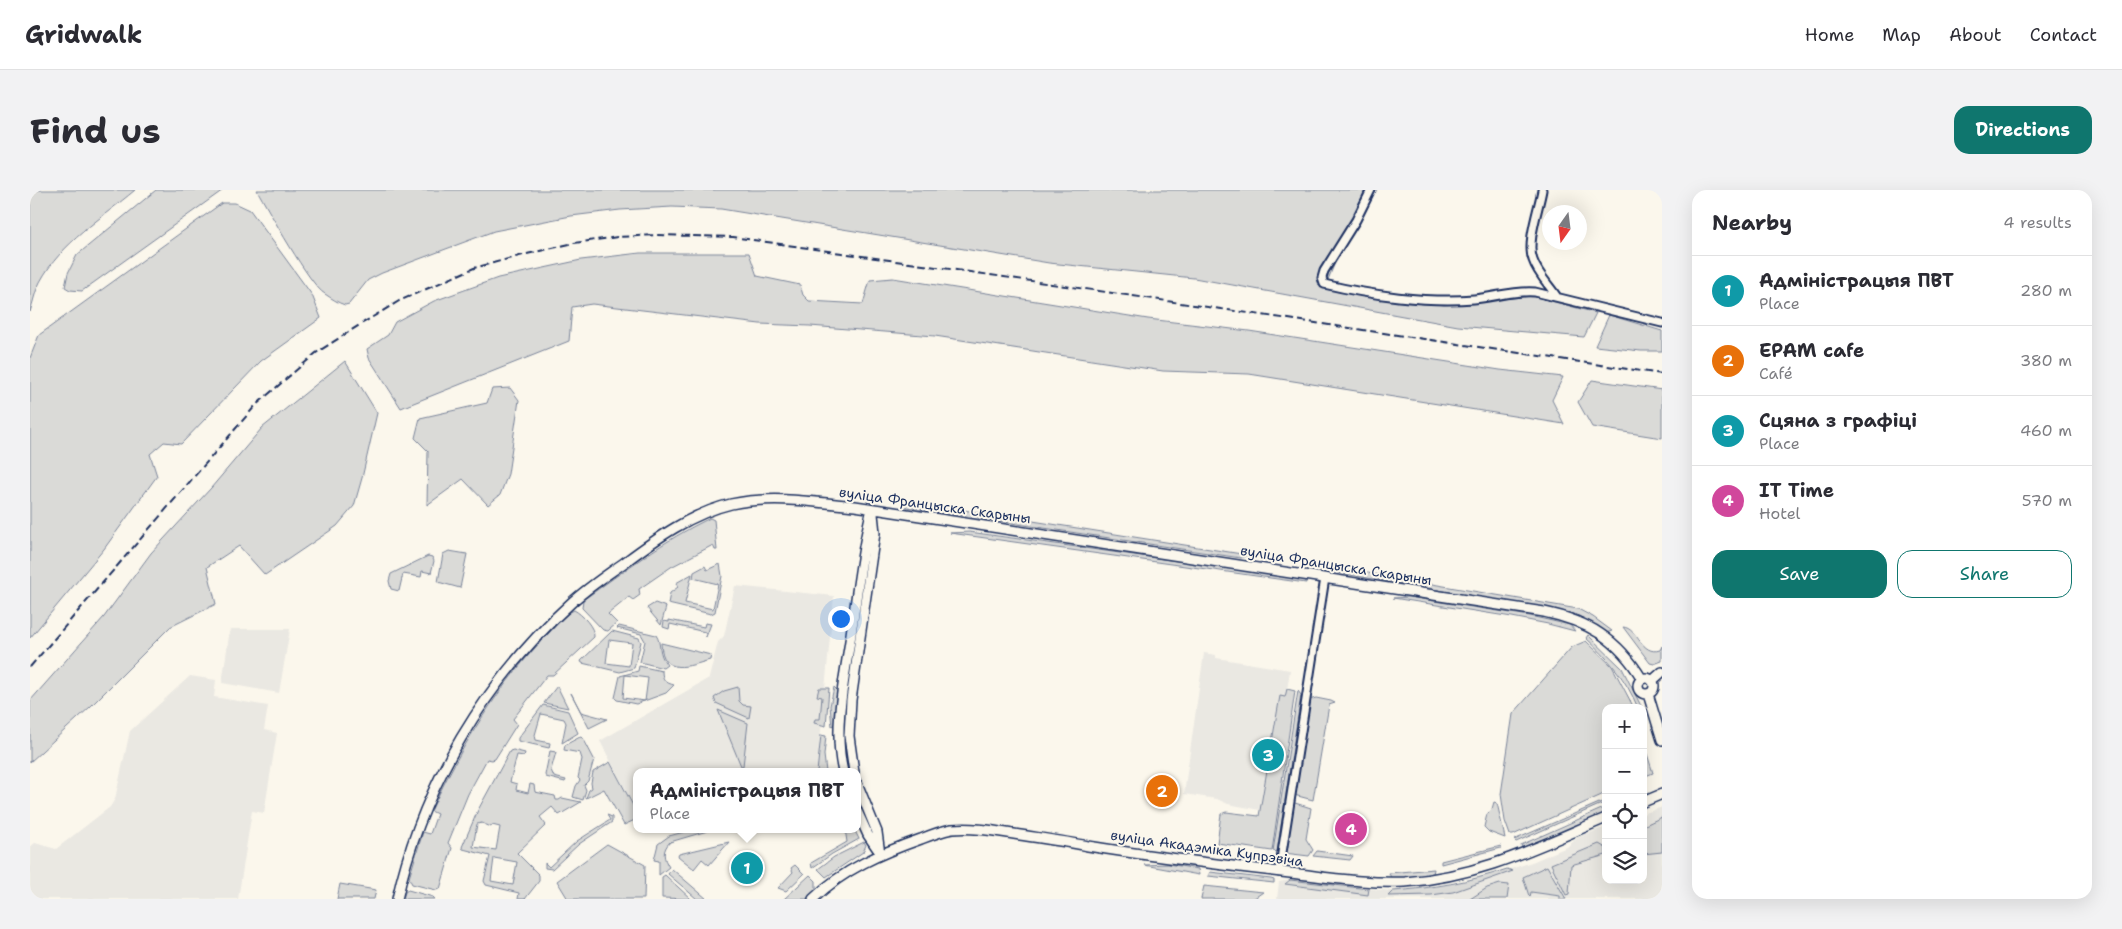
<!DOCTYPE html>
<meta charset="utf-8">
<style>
:root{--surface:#fff;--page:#f2f2f3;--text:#2b2b33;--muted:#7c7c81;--line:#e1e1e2;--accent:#0f766e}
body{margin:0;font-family:"Shantell Sans",sans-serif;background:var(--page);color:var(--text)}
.controls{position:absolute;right:15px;bottom:15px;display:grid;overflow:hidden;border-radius:10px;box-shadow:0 5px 20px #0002}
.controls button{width:45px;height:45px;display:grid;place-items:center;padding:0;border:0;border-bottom:1px solid var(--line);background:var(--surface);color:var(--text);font:25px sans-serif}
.compass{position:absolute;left:1512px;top:15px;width:45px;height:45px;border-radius:50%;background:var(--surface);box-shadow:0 5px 20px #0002;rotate:194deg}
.you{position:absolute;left:810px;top:428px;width:18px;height:18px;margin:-12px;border:4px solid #fff;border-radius:50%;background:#1a73e8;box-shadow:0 0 0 8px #1a73e833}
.badge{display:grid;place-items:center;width:32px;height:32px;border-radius:50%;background:var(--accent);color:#fff;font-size:16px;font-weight:700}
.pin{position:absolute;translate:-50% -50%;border:2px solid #fff;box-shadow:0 1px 5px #0006}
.popup{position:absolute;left:603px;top:578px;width:228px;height:65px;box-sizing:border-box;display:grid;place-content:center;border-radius:10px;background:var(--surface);filter:drop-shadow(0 1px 4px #0005);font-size:16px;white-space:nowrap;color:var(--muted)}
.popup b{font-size:19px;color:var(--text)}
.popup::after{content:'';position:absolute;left:50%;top:100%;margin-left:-10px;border:10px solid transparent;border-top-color:var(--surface)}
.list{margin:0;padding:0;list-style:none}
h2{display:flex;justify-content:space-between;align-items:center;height:65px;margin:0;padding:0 20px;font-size:21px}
h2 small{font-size:16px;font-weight:400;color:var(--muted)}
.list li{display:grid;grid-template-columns:32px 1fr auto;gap:15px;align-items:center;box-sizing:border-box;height:70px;padding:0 20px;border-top:1px solid var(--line)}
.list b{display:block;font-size:19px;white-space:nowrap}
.list p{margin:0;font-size:16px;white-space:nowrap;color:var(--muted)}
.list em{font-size:16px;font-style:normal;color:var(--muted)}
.actions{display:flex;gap:10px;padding:15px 20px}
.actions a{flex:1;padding:11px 0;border:1px solid var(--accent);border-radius:15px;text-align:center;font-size:18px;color:var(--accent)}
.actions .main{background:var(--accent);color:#fff}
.icon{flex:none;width:28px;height:28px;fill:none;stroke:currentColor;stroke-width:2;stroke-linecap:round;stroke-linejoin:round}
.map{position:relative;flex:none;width:1632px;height:709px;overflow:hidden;border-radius:15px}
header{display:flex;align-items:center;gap:30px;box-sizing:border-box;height:70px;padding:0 25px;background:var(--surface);border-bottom:1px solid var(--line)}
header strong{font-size:24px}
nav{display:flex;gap:28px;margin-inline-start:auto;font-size:18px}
.intro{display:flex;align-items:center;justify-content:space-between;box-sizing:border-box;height:120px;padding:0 30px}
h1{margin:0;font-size:35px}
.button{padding:12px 22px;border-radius:15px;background:var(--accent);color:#fff;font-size:18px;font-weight:700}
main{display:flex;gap:30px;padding:0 30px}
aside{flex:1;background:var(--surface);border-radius:15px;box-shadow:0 5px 20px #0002}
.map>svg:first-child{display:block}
.built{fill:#eae8e2}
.green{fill:#dadad7;stroke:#7a849a;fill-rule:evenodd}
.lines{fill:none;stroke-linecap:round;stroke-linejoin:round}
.minor-casing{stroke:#1b2f5e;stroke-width:11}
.major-casing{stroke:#1b2f5e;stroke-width:12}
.minor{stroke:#fbf7ec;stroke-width:7}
.major{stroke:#fbf7ec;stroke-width:9}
.rail{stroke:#1b2f5e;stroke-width:2;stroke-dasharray:8 4;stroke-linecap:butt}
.labels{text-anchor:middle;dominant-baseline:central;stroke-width:4;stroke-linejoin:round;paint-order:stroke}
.street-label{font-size:14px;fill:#1b2f5e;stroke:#fbf7ec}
</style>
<header>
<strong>Gridwalk</strong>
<nav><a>Home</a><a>Map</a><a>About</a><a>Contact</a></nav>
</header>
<div class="intro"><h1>Find us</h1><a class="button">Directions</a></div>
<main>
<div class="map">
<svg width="1632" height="709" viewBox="0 0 1632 709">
<rect width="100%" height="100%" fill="#fbf7ec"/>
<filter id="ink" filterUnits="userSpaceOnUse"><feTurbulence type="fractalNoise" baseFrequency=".02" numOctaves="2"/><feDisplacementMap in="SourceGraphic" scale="10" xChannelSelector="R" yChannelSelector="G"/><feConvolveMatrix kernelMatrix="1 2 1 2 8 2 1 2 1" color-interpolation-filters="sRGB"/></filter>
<g filter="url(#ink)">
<path class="built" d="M705,396L804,406L787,582H607V622L570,551L679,488L688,452L694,446Z
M200,439H260L249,503L192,493Z
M1174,463L1186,465V468L1260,480L1256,507L1250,506L1230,620L1198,614L1187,609L1154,604Z
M160,486L186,490L184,507L238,516L234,540L247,543L234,623L222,621L208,709H0V657L5,653L26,659L80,617L85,609L100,541Z
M1632,617V709H1247L1249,692L1260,690L1363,701L1422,695L1447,690L1502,672L1537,657L1548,647L1576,637V690H1613V624Z"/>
<path class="green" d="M0,0H105C72,28 31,53 10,92C5,101 3,113 0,122Z
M126,0H193L52,101L40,100L35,97L38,83L47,65Z
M227,0H1335L1295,97L1414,115L1502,106L1566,123L1554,147L1428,136L1164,88L1019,73L691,19L642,17L590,20L541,26L464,41L352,83L338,90L319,114L315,115C308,113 301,108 295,104C280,96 238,19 227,0Z
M192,13H205L220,20L282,105L291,128L231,171L151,254L134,252L120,264L127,286L74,359L0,448V168L9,145Z
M610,63H719L727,86L770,95L773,105L779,111L833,114L840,90L863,88L1118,129L1219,141L1470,180L1533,187L1522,210L1534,234L1219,184L1133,181L905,146L780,136L730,134L562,114L542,117L539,151L371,218L339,168L337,159L358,145L365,132L404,111L468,88L551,70Z
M1579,125L1632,141V161H1611L1565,156Z
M315,171L347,223L332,288L324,316L307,336L235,385L209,356L177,377L186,414L140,437L60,517L0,572V511L74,427L121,363L181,298L232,238Z
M1562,190L1632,200V248L1562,237L1548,212Z
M480,198L489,210L478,284L470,305L458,315L433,289L397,315L398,261L385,248L390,228L457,213L462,199Z
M876,311L1218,365L1211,368L876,317Z
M680,328L684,330L687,360H685L683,355L641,377L609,399L610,405L603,410L599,407L578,424L587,433L578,441L573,440L552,418L553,410C594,381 634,350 680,328Z
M939,342L1276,389V393L920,343Z
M419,361L437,364L430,398L408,392L413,364Z
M398,366L402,367L404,371L401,383L392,381L391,387L373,384L369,401L361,399L359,391L361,384Z
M690,374L692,386L685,422L681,424L638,414L640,403L648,397L646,393L662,384L655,413L683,419L688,394L663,388L664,382L675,376L677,380Z
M1285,374L1548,419L1563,427L1582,441L1576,443L1549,426L1532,421L1284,379Z
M1378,407L1500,426L1540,435L1545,441L1518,434L1482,427L1363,408Z
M625,413L636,417L631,435L617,418Z
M544,420C552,424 565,438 564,447L523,485H517L483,529L487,534L465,569L462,570L457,569L438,604L418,653L422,658L410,699L406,700L382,694L379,688L393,642L400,644L407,624L401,621C431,556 469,494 519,443C526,436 535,424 544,420Z
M639,430L674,437L675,433L681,434L676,447L675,442L640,434L639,439L633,437L634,431L639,432Z
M589,436L626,445C632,454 627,462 637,475L633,478L610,472L615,451L611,444L587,438Z
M1593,437C1608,438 1611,466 1630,460L1632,456V471L1624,474L1620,473Z
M582,441L609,448L611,452L604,478L590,482L552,473L551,471ZM579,450L602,453L599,476L576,473Z
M1558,445L1592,478L1612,518H1608C1596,489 1579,469 1556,448Z
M1556,451L1582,476L1604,518H1576V603L1483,645H1480L1475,631L1471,604L1483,524L1542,457Z
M631,453L681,465L680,470C659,476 632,487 631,453Z
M609,476L632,481C632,490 636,493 644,495L636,503L606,514L587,510L585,508L590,486L608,481ZM595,485L618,488L615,511L593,508Z
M527,496L538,518L514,513Z
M708,497L709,511L713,515L721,516L719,528L686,513L684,508L694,501Z
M804,497L807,500L806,533L802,536L800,516Z
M789,498H799L796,536L784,533L785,529H790L792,507L787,506Z
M1257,499L1265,501L1242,661L1187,653L1191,624L1196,622L1229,626L1250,506L1255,507Z
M1268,501L1271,505L1247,662L1243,661Z
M541,503L551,522L577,529L559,538Z
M1286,508L1301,511L1305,513L1299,515L1283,610L1264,605L1279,510Z
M513,515L538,521L548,543L532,553L536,533L534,529L511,524L505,545L506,550L520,553L519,558L488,551V548Z
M688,520L718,533L713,576H711Z
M791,545L796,546L794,565L796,582H787Z
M550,547L553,548L564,569L558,591L554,595L556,600L553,610L543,607L546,596L550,590L548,588L552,569L550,563L534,560L535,555Z
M1613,551L1623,583L1613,587Z
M483,560L495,563L494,566L487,565L480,592L487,594L486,600L498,603L500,594L504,595L505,602L525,606L526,610H529L532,608L551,612L529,625L522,617L510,627L516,635L487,663L509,685V691L495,709H488L489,703L456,695L454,691L460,666L433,659L432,657L448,620L480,561ZM452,633L461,637L462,635L470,637L466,660L443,657L447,634ZM464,668L487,672L483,695L461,691Z
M520,561L526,562L521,580L524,587L536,590L535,592L516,587L515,585Z
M580,572L607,623V629L594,635L574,599L556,608L559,600L562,598L561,593L563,582Z
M1576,610V612L1486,652L1484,650Z
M1464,612L1467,613L1475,648L1459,642L1454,637L1457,624L1462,619Z
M1265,613L1281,618L1276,649L1283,660L1279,666L1254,663L1263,614Z
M1576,617V623L1493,659L1491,655Z
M577,625L582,627V632L549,654L522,679L515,678V673L519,677L547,651L580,630Z
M1632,627V662L1613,664V636Z
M665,639H684L640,652C632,660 633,668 639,677L629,685V671L624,670L628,654L639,646Z
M815,639H824L829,649L802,664L782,678L781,673L817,652Z
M699,652L679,675L672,669L664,679L648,666L649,664Z
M834,652L836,655L833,662L796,687L788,679L804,667Z
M577,654L615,675L614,709H538L527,691Z
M1569,654L1576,658V665L1541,675L1539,704L1536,705L1521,674Z
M1471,656V658L1411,674V671Z
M1287,661L1323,666L1320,670L1283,666Z
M1138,674L1168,679L1169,685L1114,675Z
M765,675L774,684L756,701L748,698L763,682L761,678Z
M1517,676L1536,709H1530V706L1501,702L1500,707L1499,706L1493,687Z
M642,679L677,709H667L638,684Z
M1404,679L1403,684L1376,688H1361L1359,683Z
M1477,679L1483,681L1423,702L1401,705L1358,706L1363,701C1403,698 1439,692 1477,679Z
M1180,682L1241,689L1244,690V693L1178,686Z
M635,685L661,709L632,708V687Z
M780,685L786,691V699L776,709H754Z
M1260,690L1339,699L1338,705L1255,694Z
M310,694L346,700L344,709H307Z
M1470,694L1479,695L1477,709H1440L1457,698Z
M1174,696L1233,702L1223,709H1171Z
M378,700L403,707L405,709H373L375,702Z"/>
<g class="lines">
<g class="minor-casing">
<path id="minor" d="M1341,0L1326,30L1294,81L1292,88L1294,94C1340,105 1397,113 1444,109C1465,107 1485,100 1505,102L1632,133
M1512,0C1509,18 1496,53 1503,70C1507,83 1519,95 1527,107
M1249,682L1295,388"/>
</g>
<g class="major-casing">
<path id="major" d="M1608 496a8 8 0 1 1 16 0a8 8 0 1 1-16 0Z
M1622,491L1632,482
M1618,504L1632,550
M813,582C802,535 816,483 822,437C828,397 832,357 842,319
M824,582L819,546L821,510L845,343L843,324
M827,593L847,642L850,664
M1613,612L1632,604
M827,621L838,645L849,661
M367,709C392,596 455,491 541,413C557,398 577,385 595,372C626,349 662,323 701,314C741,305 785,312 825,316L1514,422C1558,431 1588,449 1612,489
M783,709C814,679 851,663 891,649C901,645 911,641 922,639C943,637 964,641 984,644C1009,648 1033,651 1058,656C1125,667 1192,675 1260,683C1297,687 1337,694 1375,692C1451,686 1507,657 1576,628"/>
</g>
<use href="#minor" class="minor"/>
<use href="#major" class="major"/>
<path class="rail" d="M0,477L226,215L286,163L331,134L369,111L444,78L493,65L544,53L588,47L627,45L703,47L1632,184"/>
</g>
</g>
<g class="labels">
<g class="street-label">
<text transform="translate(905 315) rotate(8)">вуліца Францыска Скарыны</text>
<text transform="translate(1306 375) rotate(9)">вуліца Францыска Скарыны</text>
<text transform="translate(1177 658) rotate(8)">вуліца Акадэміка Купрэвіча</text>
</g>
</g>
</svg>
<div class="controls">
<button>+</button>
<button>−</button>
<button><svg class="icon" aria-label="locate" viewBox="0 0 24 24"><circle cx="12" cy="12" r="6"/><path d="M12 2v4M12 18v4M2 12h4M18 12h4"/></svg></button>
<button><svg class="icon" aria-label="layers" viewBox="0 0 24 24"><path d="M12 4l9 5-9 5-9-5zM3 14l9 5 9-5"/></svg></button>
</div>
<svg class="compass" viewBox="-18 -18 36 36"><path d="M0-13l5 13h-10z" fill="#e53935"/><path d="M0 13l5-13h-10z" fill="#7c7c81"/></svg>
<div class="you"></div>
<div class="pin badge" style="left:717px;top:678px;background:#0f9aa8">1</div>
<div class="popup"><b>Адміністрацыя ПВТ</b>Place</div>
<div class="pin badge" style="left:1132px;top:601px;background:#e8710a">2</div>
<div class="pin badge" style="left:1238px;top:565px;background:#0f9aa8">3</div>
<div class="pin badge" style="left:1321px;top:639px;background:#d1479c">4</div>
</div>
<aside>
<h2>Nearby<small>4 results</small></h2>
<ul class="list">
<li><span class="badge" style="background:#0f9aa8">1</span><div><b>Адміністрацыя ПВТ</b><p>Place</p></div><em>280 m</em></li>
<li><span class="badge" style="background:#e8710a">2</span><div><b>EPAM cafe</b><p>Café</p></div><em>380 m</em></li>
<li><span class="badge" style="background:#0f9aa8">3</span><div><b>Сцяна з графіці</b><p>Place</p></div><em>460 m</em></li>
<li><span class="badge" style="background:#d1479c">4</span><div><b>IT Time</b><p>Hotel</p></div><em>570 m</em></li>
</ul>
<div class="actions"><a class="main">Save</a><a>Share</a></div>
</aside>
</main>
